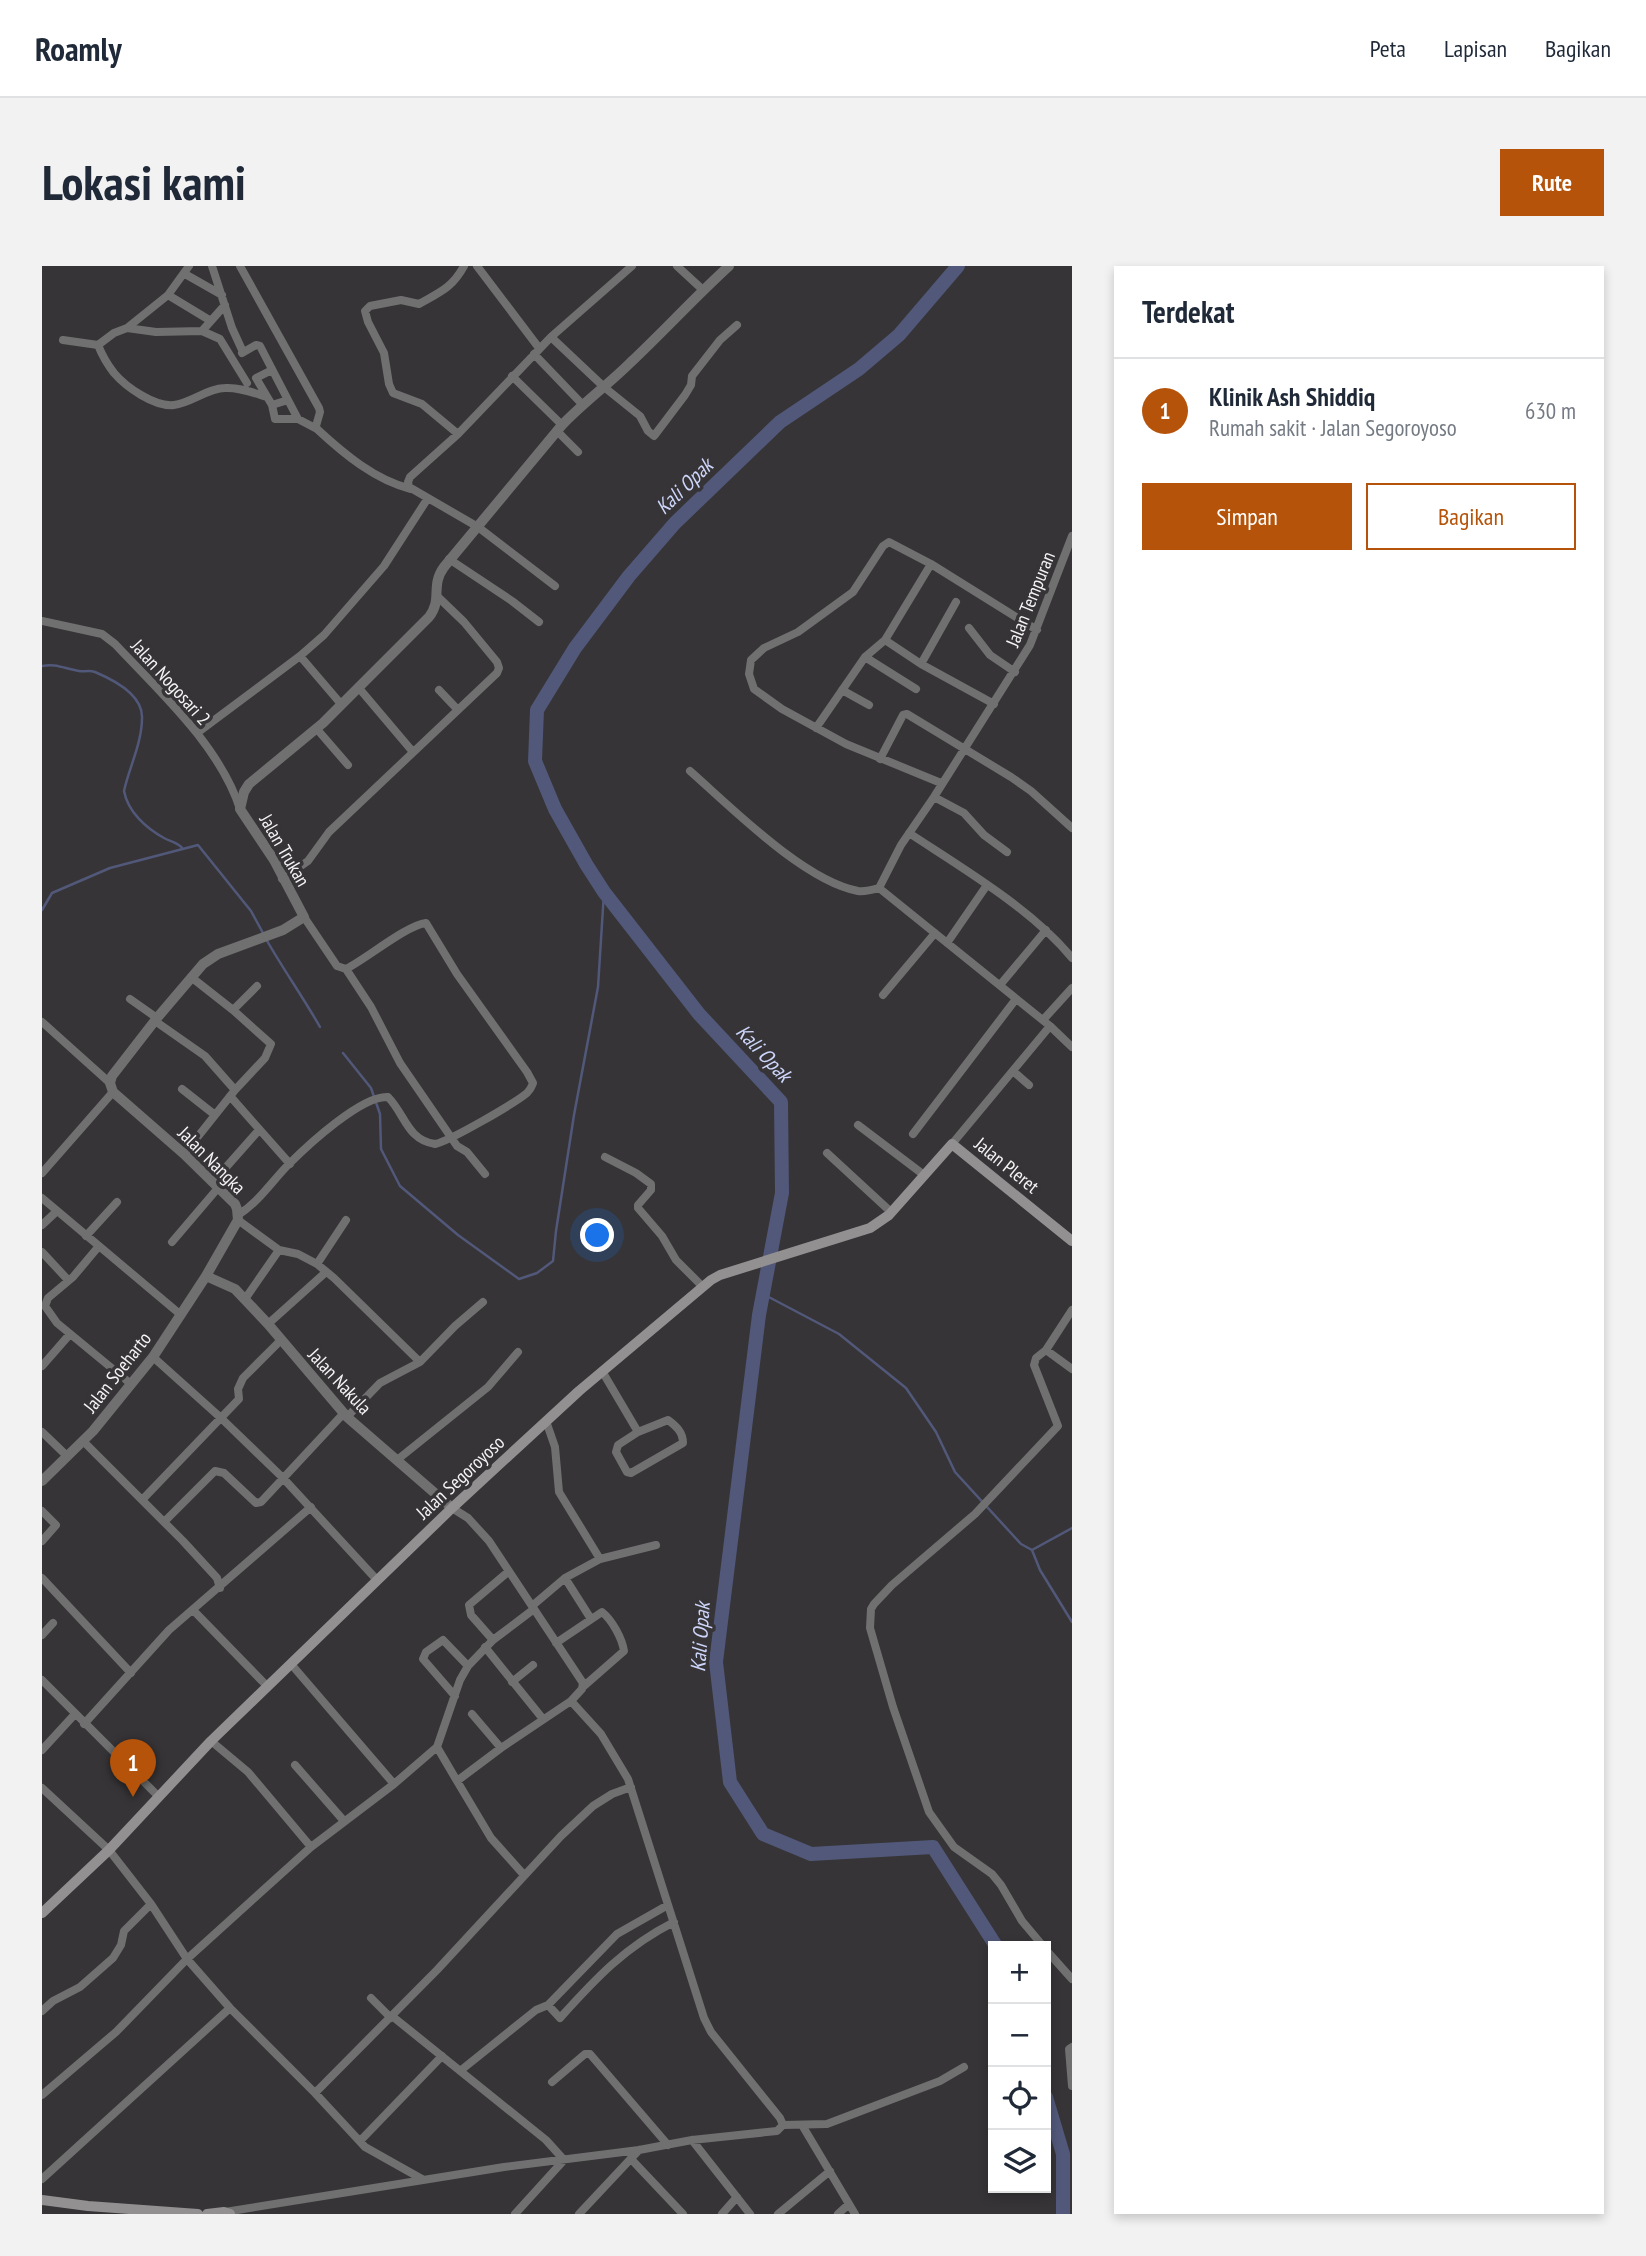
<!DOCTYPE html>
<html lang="id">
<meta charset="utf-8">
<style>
:root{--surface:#fff;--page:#f2f2f3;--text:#1f2937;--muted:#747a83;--line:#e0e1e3;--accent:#b45309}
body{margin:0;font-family:"PT Sans Narrow",sans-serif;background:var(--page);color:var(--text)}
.controls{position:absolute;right:21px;bottom:21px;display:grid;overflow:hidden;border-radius:0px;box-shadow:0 4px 10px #0003}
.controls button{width:63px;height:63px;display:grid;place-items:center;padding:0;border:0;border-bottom:2px solid var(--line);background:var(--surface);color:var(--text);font:35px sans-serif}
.you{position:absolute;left:556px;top:970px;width:24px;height:24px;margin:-18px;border:5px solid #fff;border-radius:50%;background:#1a73e8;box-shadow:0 0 0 10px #1a73e833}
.badge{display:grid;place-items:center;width:46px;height:46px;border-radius:50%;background:var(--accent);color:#fff;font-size:23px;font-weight:700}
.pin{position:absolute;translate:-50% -58px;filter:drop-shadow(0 2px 4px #0008)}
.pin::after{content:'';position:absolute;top:37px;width:24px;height:21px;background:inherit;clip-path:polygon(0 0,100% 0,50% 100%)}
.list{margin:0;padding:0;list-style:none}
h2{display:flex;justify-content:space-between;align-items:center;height:91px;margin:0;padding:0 28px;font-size:30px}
h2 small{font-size:23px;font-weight:400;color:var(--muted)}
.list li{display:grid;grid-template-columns:46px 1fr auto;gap:21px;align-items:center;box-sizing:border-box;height:105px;padding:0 28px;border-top:2px solid var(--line)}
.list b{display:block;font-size:26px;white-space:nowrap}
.list p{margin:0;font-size:23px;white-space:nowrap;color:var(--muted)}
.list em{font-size:23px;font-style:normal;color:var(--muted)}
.actions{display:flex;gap:14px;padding:21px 28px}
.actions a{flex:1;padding:16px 0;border:2px solid var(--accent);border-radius:0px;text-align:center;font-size:24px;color:var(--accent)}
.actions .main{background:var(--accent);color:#fff}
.icon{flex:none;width:38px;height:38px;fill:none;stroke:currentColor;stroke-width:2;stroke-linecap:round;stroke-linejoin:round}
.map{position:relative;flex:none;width:1030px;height:1948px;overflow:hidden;border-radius:0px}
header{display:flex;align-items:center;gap:42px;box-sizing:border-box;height:98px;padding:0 35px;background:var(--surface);border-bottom:2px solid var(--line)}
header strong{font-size:33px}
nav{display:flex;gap:38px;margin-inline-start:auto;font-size:24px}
.intro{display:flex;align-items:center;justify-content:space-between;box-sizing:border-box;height:168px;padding:0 42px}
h1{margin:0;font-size:49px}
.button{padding:18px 32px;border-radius:0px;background:var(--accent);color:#fff;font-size:24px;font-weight:700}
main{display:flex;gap:42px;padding:0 42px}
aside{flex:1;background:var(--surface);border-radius:0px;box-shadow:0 4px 10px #0003}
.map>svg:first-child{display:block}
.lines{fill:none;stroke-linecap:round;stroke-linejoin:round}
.stream{stroke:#515879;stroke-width:2.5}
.river{stroke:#515879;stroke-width:14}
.minor{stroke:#717071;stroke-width:8}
.tertiary{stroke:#717071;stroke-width:10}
.secondary{stroke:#939092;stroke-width:10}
.labels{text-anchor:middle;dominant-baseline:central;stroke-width:7;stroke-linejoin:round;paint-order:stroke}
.street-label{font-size:19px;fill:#f5f4f5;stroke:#363436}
.water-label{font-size:21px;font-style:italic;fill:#cdd6fa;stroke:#363436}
</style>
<header>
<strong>Roamly</strong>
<nav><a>Peta</a><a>Lapisan</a><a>Bagikan</a></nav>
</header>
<div class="intro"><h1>Lokasi kami</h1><a class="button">Rute</a></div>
<main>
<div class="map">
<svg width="1030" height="1948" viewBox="0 0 1030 1948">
<rect width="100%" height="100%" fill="#363436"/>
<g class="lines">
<path class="stream" d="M0,400C14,397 23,403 37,405C42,406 47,404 53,406C72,414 101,429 100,452C100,477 87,502 82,525C86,546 104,562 122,572C129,576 136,576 141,583
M0,644L10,627L68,602L156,579L209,645L221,667
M224,673C241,703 261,731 278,761
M301,787L329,822L338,848L339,883L358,920L416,969L477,1013L495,1007L511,995L514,965L532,849L556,721L562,626
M721,1028L797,1068L864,1122L894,1166L913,1206L979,1278L990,1284L998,1304L1030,1356
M990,1284L1030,1262"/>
<path class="river" d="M916,0L857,69L817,103L738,156L633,257L587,310L533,382L495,444L493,495L513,543L544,598L562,626L657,748L739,836L740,927L717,1049L674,1396L688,1516L721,1568L769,1588L891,1581L954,1680
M1004,1831L1021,1888V1948"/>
<path class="minor" d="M170,0L190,62L201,86
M198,0L277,142L278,146L274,160L275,163C302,188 333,214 369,223
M435,0L497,82
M635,0L661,24
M143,8L180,29
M126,29L169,55
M85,62L126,29L147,0
M160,65L183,39
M509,71L562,121L598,150L606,165L612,170L643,129L649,119L650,110L678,74L695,59
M21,74L56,79C60,89 65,98 72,107C84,121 112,141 132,139C149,137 166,122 183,122C197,121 212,127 225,131
M56,79L72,67L85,62L114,66L160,65L178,73L205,117
M200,87L214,79L218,80L246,134
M492,88L540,138
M230,104L214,112L230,139L233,153H256L275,163
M470,110L520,159
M230,139L246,134L256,153
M515,165L536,186
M416,168L380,138L351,127L347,118L342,87L326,56L323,45L328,40L359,34L377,38C398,26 410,22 422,0
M1030,270L988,379L892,531L859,579L837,622L1008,760L1030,781
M407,293L470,335L497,356
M513,320L436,261L367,221L366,216L368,211L416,168L509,71L590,0
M0,355L60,368L73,378C117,425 178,480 198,543
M927,362L948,389L973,406
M843,374L879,398L952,438
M258,390L299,438
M823,391L874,423
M879,398L914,336
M316,421L371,486
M397,424L416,444
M800,424L827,439
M274,462L306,499
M774,462L823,391L843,374L889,298
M155,467L258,390L282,369L342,300L386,232
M838,493L861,449L865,448L969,511L989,525L1030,562
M648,505C689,541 762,615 816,625C823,626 830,624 837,622
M899,517L804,478L740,443L712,423L707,408L709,394L722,382L756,366L811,326L841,280L847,276L889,298L995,364
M892,531L922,547L942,569L965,586
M867,567C920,602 990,643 1030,692
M240,613L266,595L287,566L455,407L457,402L455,396L422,356L395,330
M262,651L295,700L304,703L329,741L358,797L415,880L425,886L443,908
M905,677L945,619
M958,719L1004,664
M841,729L893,667
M88,733L115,752
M191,744L215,720
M1001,754L1030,722
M113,755L163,790L193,824
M0,756L68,817
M971,805L987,819
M140,823L173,849
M188,830L248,898
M816,859L882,909
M871,868L974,733
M910,878L1008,760
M785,887L849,946
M142,888L193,824L223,792L229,778L191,744L149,711
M563,891L594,907L609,918V924L596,939V942L620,970L634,994L661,1021
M0,907L71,826
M171,916L217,864
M0,932L139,1049
M196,949C217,936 230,915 247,898C266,879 320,829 346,831C363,848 365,874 393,878C408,875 473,837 485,827C489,823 489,822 491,817L485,806L415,708L384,657C365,659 324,693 304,703
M196,954L237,984L256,988L275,998L292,1012L378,1096
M0,959L15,945
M44,970L75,936
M130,976L176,922
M57,980L31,1011L6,1032L3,1040L15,1057L89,1118
M0,986L26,1014
M275,998L304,954
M203,1033L237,984
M226,1058L284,1006
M1004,1084L1030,1103
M111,1091L179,1152L241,1212L335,1314
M0,1100L28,1068
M560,1105L596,1166
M305,1151L338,1117L378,1096L413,1060L441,1036
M626,1154C634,1160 641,1166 641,1177L589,1207L585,1206L574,1186L576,1179L596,1166Z
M504,1155L513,1181L517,1226L558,1293
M0,1166L25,1190
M41,1175L141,1275L175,1312L178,1322
M355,1194L446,1121L476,1086
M100,1234L197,1133L196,1123L201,1112L239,1074
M0,1245L14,1259L0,1275
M122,1256L173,1205L182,1207L214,1237L219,1236L302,1147
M0,1312L89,1407
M523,1312L549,1353
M490,1340L523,1312L558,1293L614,1279
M151,1344L225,1420
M0,1369L11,1357
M451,1374L429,1349L427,1339L467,1305
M514,1377L560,1346C570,1354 580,1372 582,1385L542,1420
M443,1381L501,1453
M249,1398L352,1518
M0,1414L116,1530
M470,1416L491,1399
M413,1430L381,1393L384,1386L401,1374L426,1400
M430,1448L459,1482
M42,1458L127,1364L269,1241
M169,1475L206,1506L269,1581
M395,1481L415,1515L459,1482L529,1435
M0,1484L33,1448
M253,1499L302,1555
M415,1515L449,1572L482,1609
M0,1522L67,1584L109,1638L145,1693L188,1742L273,1827
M1001,1680L980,1655L959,1619L950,1608L912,1581L887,1546L851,1441L828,1362L829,1343L832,1338L850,1319L933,1248L1016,1160L992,1099L994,1092L1004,1084L1030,1044
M1004,1684L1030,1713
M329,1732L349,1752
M506,1739L518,1752C554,1712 583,1681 632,1656
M0,1745L11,1735L38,1721L71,1692L79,1679L82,1665L109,1638
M350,1750L504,1874L522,1894L473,1948
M1030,1781L1027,1783L1030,1820
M418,1805L494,1744L506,1739L575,1668L626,1639
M510,1816L543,1788H548L626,1879
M0,1829L74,1766L145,1693L269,1581L352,1518L395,1481L418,1414L426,1400L451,1374L492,1343
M741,1859L785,1858L898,1815L922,1801
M760,1859L813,1948
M650,1874L708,1948
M318,1875L400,1790
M589,1893L641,1948
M0,1913L188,1742
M380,1913L323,1881L273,1827L395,1704L519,1570L551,1540L570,1528L589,1521
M183,1946L462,1901L597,1884L650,1874L735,1865L741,1859L738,1852L669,1766L662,1752L586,1513L559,1468L529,1435L540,1423L541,1417L447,1275L426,1252L410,1242
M537,1948L597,1884
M680,1948L695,1931
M736,1948L788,1905
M796,1948L807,1938"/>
<path class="tertiary" d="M164,1010L193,1023L226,1058L305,1151L410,1242
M0,1215L51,1165L111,1091L164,1010L196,954L195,943L193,938L142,888L71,826L68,817L70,810L115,752L161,698L176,688L241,664L262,651L232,594L198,543L202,526L207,518L281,457L387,351C401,333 388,320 402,301L520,159C542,136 567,118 589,96C622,65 653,31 687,0"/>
<path class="secondary" d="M0,1647L67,1584L169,1475L410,1242L537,1125L669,1014L678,1009L828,962L847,949L910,878L1030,975
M0,1934L46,1940L156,1948
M165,1948L182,1946L188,1948"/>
</g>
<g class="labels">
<g class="street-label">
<text transform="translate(988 333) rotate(-68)">Jalan Tempuran</text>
<text transform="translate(129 416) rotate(48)">Jalan Nogosari 2</text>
<text transform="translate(243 584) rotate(60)">Jalan Trukan</text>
<text transform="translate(170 894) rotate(45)">Jalan Nangka</text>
<text transform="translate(965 899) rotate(39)">Jalan Pleret</text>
<text transform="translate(75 1106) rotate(-52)">Jalan Soeharto</text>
<text transform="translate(298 1115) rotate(47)">Jalan Nakula</text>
<text transform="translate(418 1211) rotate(-43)">Jalan Segoroyoso</text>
</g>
<g class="water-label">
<text transform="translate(642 220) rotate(-44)">Kali Opak</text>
<text transform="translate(722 787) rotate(47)">Kali Opak</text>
<text transform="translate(658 1371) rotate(-86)">Kali Opak</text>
</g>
</g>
</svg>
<div class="controls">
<button>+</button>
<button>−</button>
<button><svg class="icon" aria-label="locate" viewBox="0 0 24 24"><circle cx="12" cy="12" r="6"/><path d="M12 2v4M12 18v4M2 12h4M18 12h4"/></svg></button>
<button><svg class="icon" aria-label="layers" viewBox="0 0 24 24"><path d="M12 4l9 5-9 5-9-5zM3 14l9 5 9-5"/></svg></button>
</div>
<div class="you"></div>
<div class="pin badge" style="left:91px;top:1531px">1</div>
</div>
<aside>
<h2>Terdekat<small></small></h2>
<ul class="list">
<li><span class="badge">1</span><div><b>Klinik Ash Shiddiq</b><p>Rumah sakit · Jalan Segoroyoso</p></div><em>630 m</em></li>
</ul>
<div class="actions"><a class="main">Simpan</a><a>Bagikan</a></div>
</aside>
</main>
